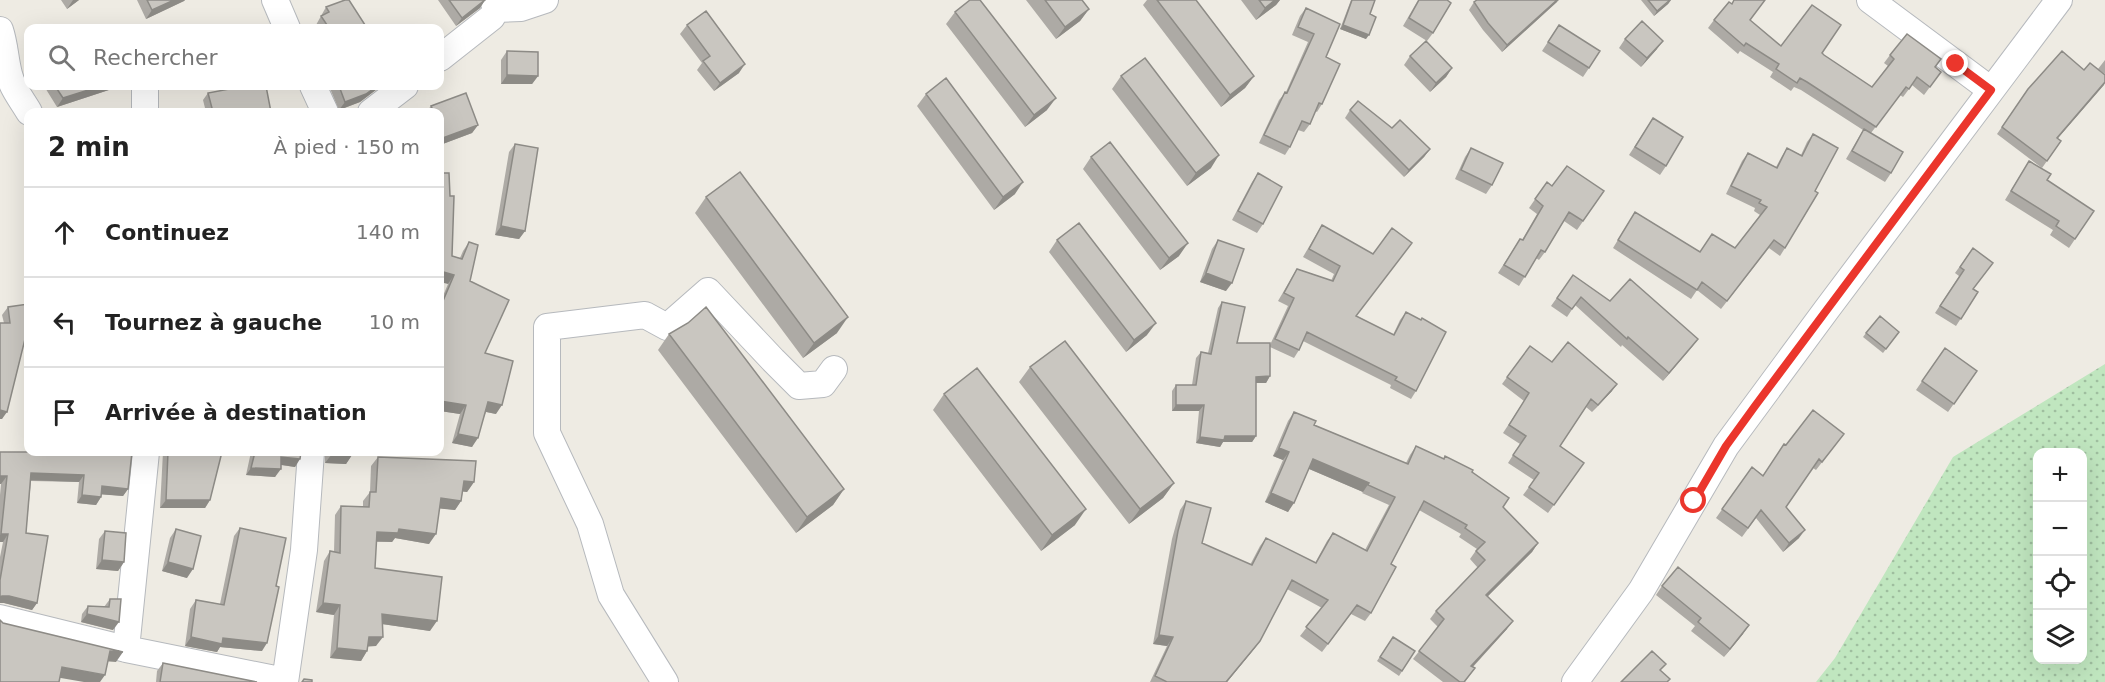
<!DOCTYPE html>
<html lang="fr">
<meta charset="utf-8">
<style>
:root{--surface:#fff;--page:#f2f2f2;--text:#222;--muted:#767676;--line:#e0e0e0}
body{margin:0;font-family:"DejaVu Sans",sans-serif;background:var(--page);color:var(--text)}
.controls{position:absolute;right:18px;bottom:18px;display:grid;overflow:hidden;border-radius:12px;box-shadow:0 6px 24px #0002}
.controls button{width:54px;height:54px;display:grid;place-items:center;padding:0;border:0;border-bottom:2px solid var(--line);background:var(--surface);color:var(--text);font:30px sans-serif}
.stop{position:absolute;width:18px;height:18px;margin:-14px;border:4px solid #eb362c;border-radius:50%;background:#fff}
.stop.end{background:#eb362c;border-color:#fff;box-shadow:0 2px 6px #0008}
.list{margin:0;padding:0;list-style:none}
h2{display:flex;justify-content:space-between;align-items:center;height:78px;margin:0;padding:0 24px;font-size:26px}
h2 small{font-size:20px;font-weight:400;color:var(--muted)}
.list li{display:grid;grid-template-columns:39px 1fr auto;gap:18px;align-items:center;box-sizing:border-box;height:90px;padding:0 24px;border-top:2px solid var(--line)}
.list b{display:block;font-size:22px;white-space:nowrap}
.list em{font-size:20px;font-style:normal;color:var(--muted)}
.icon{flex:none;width:33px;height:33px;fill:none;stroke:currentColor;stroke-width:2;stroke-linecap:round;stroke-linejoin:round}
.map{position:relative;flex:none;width:2105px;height:682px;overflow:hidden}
.search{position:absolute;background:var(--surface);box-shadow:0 6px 24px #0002;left:24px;top:24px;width:420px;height:66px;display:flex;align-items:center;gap:15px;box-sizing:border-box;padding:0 21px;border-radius:12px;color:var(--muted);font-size:22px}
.panel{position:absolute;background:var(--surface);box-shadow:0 6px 24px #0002;left:24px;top:108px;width:420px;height:348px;border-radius:12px}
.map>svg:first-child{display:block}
.grass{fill:url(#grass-dots);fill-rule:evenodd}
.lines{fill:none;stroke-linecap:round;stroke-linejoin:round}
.minor-casing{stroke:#b6b9bd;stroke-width:28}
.minor{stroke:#fff;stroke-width:26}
.wall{fill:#adaaa5}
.shaded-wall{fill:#8d8b86}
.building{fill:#c9c6c0;stroke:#8d8b86;stroke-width:1.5}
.route{stroke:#eb362c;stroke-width:8}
</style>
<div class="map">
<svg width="2105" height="682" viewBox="0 0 2105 682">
<defs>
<pattern id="grass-dots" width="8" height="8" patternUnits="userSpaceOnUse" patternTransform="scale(1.5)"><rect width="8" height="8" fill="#c0e6bf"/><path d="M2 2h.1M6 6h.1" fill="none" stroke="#9fbe9f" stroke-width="1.8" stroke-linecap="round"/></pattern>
</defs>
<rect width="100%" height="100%" fill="#eeebe3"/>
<path class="grass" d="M2105,364V682H1816L1835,658L1953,457ZM2038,452H2082V660H2038Z"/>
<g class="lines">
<g class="minor-casing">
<path id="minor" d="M275,0L287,28
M1870,0L1991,90
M496,9L521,8L545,0
M0,30C5,45 5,59 9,74C12,88 22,100 29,112
M440,58L492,17L496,9L493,0
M145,86V112
M313,86L325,112
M371,112L405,86
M0,618L126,649L285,681
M126,649L146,452
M285,682L304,550L311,452
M665,682L611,595L590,524L547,433V327L645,315L667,327L708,291L773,360L799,386L823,384L834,369
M1575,682L1641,591L1726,446L1827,309L2059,0"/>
</g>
<use href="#minor" class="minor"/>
</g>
<path class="wall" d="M61,0H79L67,9Z
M137,0H185L184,1L146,19Z
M438,0H485L480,8L456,26Z
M1026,0H1082L1089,9L1080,21L1056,39Z
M1147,0H1196L1254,76L1245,88L1221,107L1143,5Z
M1241,0H1280L1276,5L1256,20Z
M1351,0H1375L1370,14L1366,39L1340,29Z
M1418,0H1447L1433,33L1427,41L1403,26Z
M1641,0H1671L1668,4L1654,16Z
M1474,2H1557L1502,52L1483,30L1469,10Z
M326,7L367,28H318L316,25Z
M1306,8L1326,57L1322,104L1317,112L1315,111L1310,124L1304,132L1298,130L1290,147L1285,155L1259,143L1279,100L1286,92L1308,42L1292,35L1300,16Z
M955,12L1047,110L1025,127L946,24Z
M1714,20H1750L1781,46L1822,53L1824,55L1872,87L1888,66L1884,63L1890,55L1936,67L1941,72L1924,95L1912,85L1903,97L1900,95L1871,133L1891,173L1885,182L1846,159L1863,130L1801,90L1794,87L1791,91L1770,77L1773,72L1740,51L1738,54L1708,28Z
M687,25L739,73L714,91L697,70L702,63L680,34Z
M1559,25L1589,68L1583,77L1542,51Z
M1625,39L1657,49L1641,67L1619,48Z
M507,51L538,76L532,84H501V60Z
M1410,56L1452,68L1446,77L1430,92L1404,65Z
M2105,60V74L2098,69Z
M1121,76L1211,168L1187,186L1112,89Z
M44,86H121L57,107Z
M329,86H381L360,102L339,110Z
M2028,89L2058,139L2061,141L2042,168L1997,134Z
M208,93L271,112H206L203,100Z
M926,94L1015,194L994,210L917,106Z
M431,106L478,125L472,133L440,145V112H426Z
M1350,110L1392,128L1430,149L1424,157L1404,177L1345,118Z
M1653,118L1666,166L1660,175L1629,155Z
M1813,134L1785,248L1780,256L1769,248L1721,309L1697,290L1691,299L1613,248L1635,212L1700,252L1735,248L1760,215L1754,211L1755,208L1726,194L1742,161L1748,153L1776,167L1782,156L1787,148L1801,155L1807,142Z
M515,144L525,231L519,239L495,235L509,152Z
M1471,148L1492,185L1486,194L1455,179L1465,157Z
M1091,157L1179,256L1160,270L1083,169Z
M2029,161L2047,180L2094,211L2069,248L2050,235L2053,230L2005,200Z
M1258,173L1263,224L1257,233L1232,220L1252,182Z
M1547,182L1552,186L1604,191L1577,230L1564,221L1545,252L1539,260L1536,258L1519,286L1498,273L1520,239L1522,240L1537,214L1529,208Z
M706,197L837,333L803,358L695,213Z
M1322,225L1373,254L1357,316L1393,335L1400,320L1406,312L1416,391L1411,399L1390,388L1391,385L1303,341L1299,350L1294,358L1270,347V376L1266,383H1256V436L1252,442H1223L1220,447L1196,443L1199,411H1172V391L1176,385H1192L1196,358L1201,352L1208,353L1218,308L1222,302L1237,343L1270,345L1288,306L1278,301L1292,277L1297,269L1331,281L1334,274L1303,257L1317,233Z
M1057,240L1147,335L1126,352L1049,252Z
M1218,240L1226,291L1200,282L1212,249Z
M469,242L470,281L485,353L496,414L486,412L472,447L452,443L460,414L440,411V303L448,284L452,256L460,258L463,251Z
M1973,248L1974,289L1978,292L1956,326L1935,313L1959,276L1955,273Z
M1573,275L1610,301L1698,339L1663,381L1622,345L1621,347L1575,305L1567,317L1551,306Z
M28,304L2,419H0V323H4L2,315L8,307Z
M1899,332L1883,353L1863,337L1866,333Z
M669,334L844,489L833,505L796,533L658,350Z
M1530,346L1552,362L1612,391L1592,412L1586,407L1560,446L1584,463L1548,513L1523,495L1534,480L1508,463L1520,444L1503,433L1524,401L1502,384Z
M1945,348L1977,371L1948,412L1916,390Z
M1030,367L1174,483L1163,498L1129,524L1019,382Z
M944,394L1075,525L1041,551L933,410Z
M1294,412L1314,425L1406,463L1410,455L1416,446L1472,472L1503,507L1538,543L1532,552L1487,597L1507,629L1473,667L1475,668L1465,682H1443L1413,659L1438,627L1430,619L1436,611L1478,568L1470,559L1477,549L1459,537L1461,534L1419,510L1391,564L1371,613L1365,621L1351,614L1322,652L1300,636L1322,608L1287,589L1254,649L1227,682H1150L1167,646L1153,644L1172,539L1180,510L1186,501L1202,543L1250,565L1260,546L1266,538L1315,563L1327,541L1333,533L1365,550L1389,505L1362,493L1363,492L1309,469L1288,512L1265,502L1283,460L1273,456L1288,421Z
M1844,434L1816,470L1813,468L1786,507L1799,538L1783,552L1756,518L1742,537L1716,518L1752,467L1763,475L1786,445Z
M0,452H132L128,489L123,496L101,494V497L96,505L77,503L79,482L31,481L26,533L37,603L32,610L4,603H0V557L3,542H0V495L1,484H0Z
M163,452H222L210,500L205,508H160Z
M251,452H301L295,467L281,465L275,477L246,475Z
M325,452H352V455L346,464L325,463Z
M378,457L474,482L467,492L463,491L461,501L455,510L440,508L429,544L395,538L392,542H376L375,568L430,631L382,624L376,646H368L367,651L361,661L330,658L334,615L316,612L324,561L330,551L334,552L335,515L341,506L363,507V501L370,492L371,466Z
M240,528L262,651L220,647L217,652L185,646L190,609L196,600L220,604L234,536Z
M176,529L187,578L162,571L170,538Z
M105,531L124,562L118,571L96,569L99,539Z
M1662,586L1743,634L1724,657L1691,631L1695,626L1656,595Z
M110,599L113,630L81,622L82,614L88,606L104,607Z
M1393,637L1415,651L1399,676L1377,661Z
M163,663L257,682H156L157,671Z"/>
<path class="shaded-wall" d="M73,0H79L67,9Z
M174,0H185L184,1L146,19L152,10Z
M485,0L480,8L456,26L462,18Z
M1275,0H1280L1276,5L1256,20L1265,8Z
M1557,0H1559L1502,52L1507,45Z
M1671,0L1668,4L1654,16L1657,11Z
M1089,9L1080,21L1056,39L1065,27Z
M1343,25L1369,35L1366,39L1340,29Z
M1663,41L1657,49L1641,67L1647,58Z
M745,64L739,73L714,91L720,83Z
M1452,68L1446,77L1430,92L1436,83Z
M507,75L538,76L532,84H501Z
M1254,76L1245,88L1221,107L1230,95Z
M2105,82L2104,85L2052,145L2057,138Z
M101,86H121L57,107L63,98Z
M377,86H381L360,102L339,110L345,102Z
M1056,98L1047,110L1025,127L1034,115Z
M478,125L472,133L440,145V139Z
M1430,149L1424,157L1404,177L1409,170Z
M1219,155L1211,168L1187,186L1196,173Z
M1023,182L1015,194L994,210L1003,197Z
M501,226L525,231L519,239L495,235Z
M1188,243L1179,256L1160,270L1169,258Z
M440,271L454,275L448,284L440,282Z
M1206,273L1232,283L1226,291L1200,282Z
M848,317L837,333L803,358L814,343Z
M1156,323L1147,335L1126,352L1134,340Z
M1698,339L1692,347L1663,381L1669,373Z
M1270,376L1266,383H1251L1256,377Z
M1617,384L1612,391L1592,412L1598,405Z
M440,401L466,405L460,414L440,411Z
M488,402L502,405L496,414L482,411Z
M1176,405H1204L1199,411H1172Z
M0,410L7,412L2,419H0Z
M458,434L478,438L472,447L452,443Z
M1225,436H1256L1252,442H1223L1220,447L1196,443L1200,437Z
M1279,448L1289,452L1283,460L1273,456Z
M332,454L352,455L346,464L325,463Z
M281,457L300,459L295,467L276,464Z
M1313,459L1369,483L1363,492L1307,468Z
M251,468L281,469L275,477L246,475Z
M31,473L84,475L79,482L26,480Z
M0,476H7L1,484H0Z
M464,481L474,482L467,492L457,491Z
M1174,483L1163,498L1129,524L1140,509Z
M102,486L128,489L123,496L96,494Z
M844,489L833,505L796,533L807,517Z
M1271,493L1294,503L1288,512L1265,502Z
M82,495L101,497L96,505L77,503Z
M441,498L461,501L455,510L434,508Z
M166,500H210L205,508H160Z
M1086,509L1075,525L1041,551L1052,535Z
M399,529L436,534L429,544L395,538L392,542L370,541L377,532Z
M1805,530L1799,538L1783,552L1789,543Z
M1,534H8L3,542H0V535Z
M1538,543L1532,552L1480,604L1486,595Z
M102,560L124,562L118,571L96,569Z
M168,562L193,569L187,578L162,571Z
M2,596H9L37,603L32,610L4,603H0V597Z
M323,603L340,605L334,615L316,612Z
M87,614L119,622L113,630L81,622Z
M382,614L437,621L430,631L375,623Z
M1513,621L1507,629L1465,675L1471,666Z
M1749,625L1743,634L1724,657L1730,649Z
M1159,635L1173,637L1167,646L1153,644Z
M191,637L223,638L267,643L262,651L220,647L217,652L185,646Z
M369,637H383L376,646L362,647Z
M1260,641L1254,649L1227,682H1226Z
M337,648L367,651L361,661L330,658Z
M110,651L123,652L116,662L103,661Z
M62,667L105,675L100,682H84L55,677Z"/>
<path class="building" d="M147,0H174L152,10Z
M345,0H349L367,28H329L321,16L329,12L326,7Z
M449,0H485L462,18Z
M970,0H980L1056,98L1034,115L955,12Z
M1045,0H1082L1089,9L1065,27Z
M1157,0H1196L1254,76L1230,95Z
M1259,0H1275L1265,8Z
M1352,0H1375L1370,14L1376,17L1369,35L1343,25Z
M1419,0H1447L1451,3L1433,33L1409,18Z
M1477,0H1557L1507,45L1488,23L1474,2Z
M1648,0H1670L1657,11Z
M1734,0H1765L1750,20L1781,46L1812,5L1841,25L1822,53L1824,55L1872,87L1894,59L1890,55L1907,34L1941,59L1935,67L1941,72L1930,87L1917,77L1909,89L1906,87L1876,127L1807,82L1800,78L1797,83L1776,69L1779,64L1746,43L1744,46L1714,20L1729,2L1732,4Z
M1306,8L1340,24L1326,57L1340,64L1322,104L1319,103L1310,124L1302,121L1290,147L1264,135L1285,92L1287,93L1314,34L1298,27Z
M706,11L745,64L720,83L703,61L710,56L687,25Z
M1642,21L1663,41L1647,58L1625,39Z
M1559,25L1600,51L1589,68L1548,42Z
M1426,41L1452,68L1436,83L1410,56Z
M507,51L538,52V76L507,75Z
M2062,51L2084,70L2090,63L2105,75V82L2057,138L2061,141L2047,161L2002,127L2028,89Z
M1145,58L1219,155L1196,173L1121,76Z
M946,78L1023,182L1003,197L926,94Z
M55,86H101L63,98Z
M245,86H266L271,112H213L208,93Z
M339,86H377L366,94L345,102Z
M466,93L478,125L440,139V112H434L431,106Z
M1358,101L1392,128L1400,120L1430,149L1409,170L1350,110Z
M1653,118L1683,137L1666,166L1635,147Z
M1864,129L1903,152L1891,173L1852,151Z
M1813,134L1838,148L1815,191L1818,193L1785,248L1774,240L1727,301L1702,282L1697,290L1618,240L1635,212L1700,252L1712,234L1735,248L1767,207L1759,203L1761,200L1731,186L1748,153L1777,168L1787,148L1802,156Z
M1110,142L1188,243L1169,258L1091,157Z
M515,144L538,148L525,231L501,226Z
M1471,148L1503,163L1492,185L1461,170Z
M2029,161L2051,174L2047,180L2094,211L2075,239L2056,226L2059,221L2011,191Z
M1567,166L1604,191L1583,221L1569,212L1545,252L1541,250L1525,277L1504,265L1520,239L1523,240L1543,206L1535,199L1547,182L1552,186Z
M740,172L848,317L814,343L706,197Z
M440,173H449L450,196H454L452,256L462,259L469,242L478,245L470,281L509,300L485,353L513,361L502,405L488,402L478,438L458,434L466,405L440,401V308L454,275L440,271Z
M1258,173L1282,187L1263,224L1238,211Z
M1079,223L1156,323L1134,340L1057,240Z
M1322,225L1373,254L1392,228L1412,243L1356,316L1394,335L1406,312L1421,320L1422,318L1446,332L1416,391L1395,380L1397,377L1307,332L1299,350L1275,339L1294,298L1284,293L1297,269L1333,281L1340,266L1309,249Z
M1218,240L1244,249L1232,283L1206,273Z
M1973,248L1993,263L1973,289L1978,292L1961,319L1940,306L1964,270L1960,267Z
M1573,275L1610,301L1630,279L1698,339L1669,373L1628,337L1627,339L1581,297L1572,309L1557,298Z
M1222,302L1245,307L1237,343H1270V376L1256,377V436H1225L1224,440L1200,437L1204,405H1176V385H1196L1201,352L1211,354Z
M28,304V327L7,412L0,410V323H10L8,307Z
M706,307L844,489L807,517L669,334L688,323Z
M1880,316L1899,332L1886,349L1866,333Z
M1065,341L1174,483L1140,509L1030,367Z
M1568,342L1617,384L1598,405L1591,399L1560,446L1584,463L1554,505L1529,487L1539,473L1513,455L1526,436L1509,425L1529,393L1507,377L1530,346L1552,362Z
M1945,348L1977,371L1954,404L1922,381Z
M977,368L1086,509L1052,535L944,394Z
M1813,410L1844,434L1822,462L1819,459L1786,507L1805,530L1789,543L1761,510L1748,528L1722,509L1752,467L1763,476L1784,444L1786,445Z
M1294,412L1316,421L1314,425L1408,464L1416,446L1444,459L1445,456L1473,470L1472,472L1509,498L1503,507L1538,543L1486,595L1513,621L1471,666L1475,668L1464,682H1460L1419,651L1444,619L1436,611L1485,560L1476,551L1485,542L1465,528L1467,525L1424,501L1391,564L1396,567L1371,613L1357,605L1328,644L1306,627L1328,600L1292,580L1260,641L1226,682H1167L1155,676L1173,637L1159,635L1178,531L1186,501L1211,508L1202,543L1252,565L1266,538L1316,563L1333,533L1367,551L1395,497L1368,485L1369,483L1313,459L1294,503L1271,493L1289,452L1279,448Z
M0,452H132L128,489L102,486L101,497L82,495L84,475L31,473L26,533L48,536L37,603L9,596H2L0,597V580L8,534H1L7,476H0Z
M168,452H222L210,500H166Z
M255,452H301L300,459L281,457V469L251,468Z
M331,452H352V455L332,454Z
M378,457L476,461L474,482L464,481L461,501L441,498L436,534L399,529L398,533L377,532L375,568L442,577L437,621L382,614L383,637H369L367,651L337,648L340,605L323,603L330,551L340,553L341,506L369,507L370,492H376Z
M240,528L286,538L276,586L279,587L267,643L223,638L222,644L191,637L196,600L224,605Z
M176,529L201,536L193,569L168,562Z
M105,531L126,533L124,562L102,560Z
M1678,567L1749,625L1730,649L1698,622L1701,618L1662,586Z
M110,599H121L119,622L87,614L88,606L109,607Z
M0,620L3,623L123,652L110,651L105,675L62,667L59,682H0Z
M1393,637L1415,651L1402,671L1380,657Z
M1652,651L1666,664L1660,670L1670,679L1667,682H1621Z
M163,663L257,682H160Z
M304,679L312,680V682H302Z"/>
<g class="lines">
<path class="route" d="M1694,501L1726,446L1755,406L1991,90L1956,64"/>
</g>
</svg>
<div class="controls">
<button>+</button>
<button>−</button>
<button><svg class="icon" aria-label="locate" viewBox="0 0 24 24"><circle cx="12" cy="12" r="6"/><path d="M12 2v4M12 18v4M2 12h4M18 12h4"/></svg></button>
<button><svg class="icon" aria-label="layers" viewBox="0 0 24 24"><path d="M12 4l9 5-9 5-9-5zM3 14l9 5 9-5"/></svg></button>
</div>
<div class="stop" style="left:1694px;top:501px"></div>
<div class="stop end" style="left:1956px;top:64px"></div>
<div class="search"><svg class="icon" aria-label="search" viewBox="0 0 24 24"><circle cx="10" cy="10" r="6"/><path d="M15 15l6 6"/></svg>Rechercher</div>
<section class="panel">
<h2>2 min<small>À pied · 150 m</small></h2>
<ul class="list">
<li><svg class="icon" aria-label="ahead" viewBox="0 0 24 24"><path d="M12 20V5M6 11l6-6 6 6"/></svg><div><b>Continuez</b></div><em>140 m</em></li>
<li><svg class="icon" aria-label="left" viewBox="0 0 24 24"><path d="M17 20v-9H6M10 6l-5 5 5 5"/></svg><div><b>Tournez à gauche</b></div><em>10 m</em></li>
<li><svg class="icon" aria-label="arrive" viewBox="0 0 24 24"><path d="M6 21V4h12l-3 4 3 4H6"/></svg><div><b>Arrivée à destination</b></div></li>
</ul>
</section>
</div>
